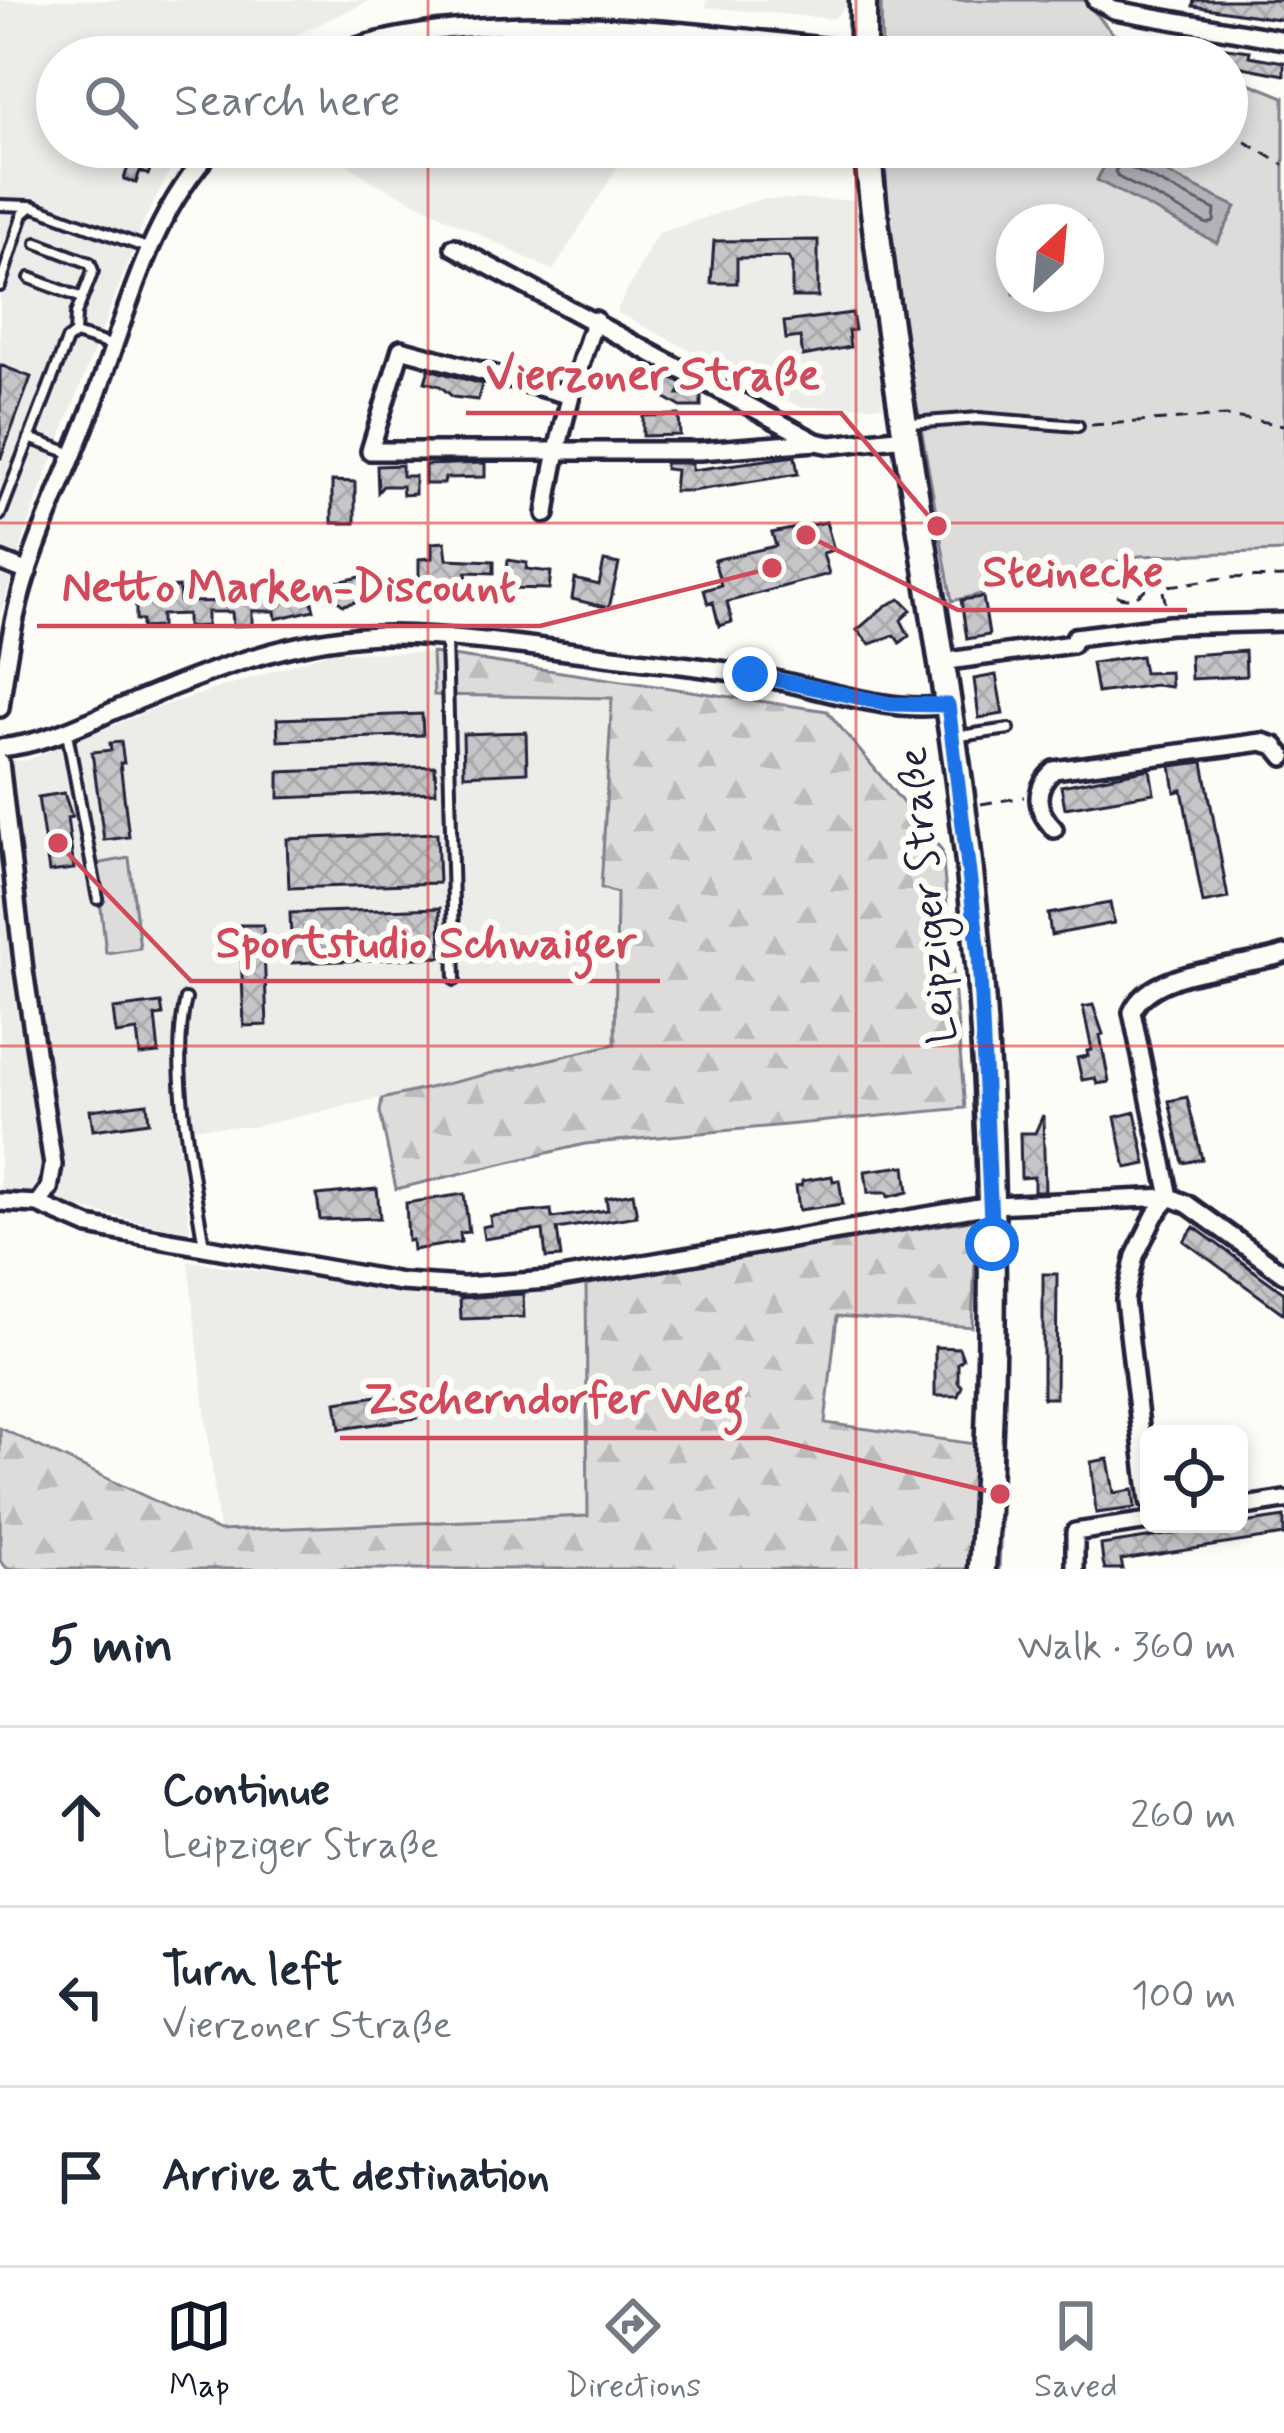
<!DOCTYPE html>
<meta charset="utf-8">
<style>
:root{--surface:#fff;--page:#f6f6f7;--text:#1f2937;--muted:#747a83;--line:#e0e1e3;--accent:#111827}
body{margin:0;font-family:Mynerve,sans-serif;background:var(--page);color:var(--text)}
.controls{position:absolute;right:36px;bottom:36px;display:grid;overflow:hidden;border-radius:18px;box-shadow:0 6px 18px #0003}
.controls button{width:108px;height:108px;display:grid;place-items:center;padding:0;border:0;border-bottom:3px solid var(--line);background:var(--surface);color:var(--text);font:60px sans-serif}
.compass{position:absolute;left:996px;top:204px;width:108px;height:108px;border-radius:50%;background:var(--surface);box-shadow:0 6px 18px #0003;rotate:26deg}
.stop{position:absolute;width:36px;height:36px;margin:-27px;border:9px solid #1a73e8;border-radius:50%;background:#fff}
.stop.end{background:#1a73e8;border-color:#fff;box-shadow:0 3px 12px #0008}
.list{margin:0;padding:0;list-style:none}
h2{display:flex;justify-content:space-between;align-items:center;height:156px;margin:0;padding:0 48px;font-size:51px}
h2 small{font-size:39px;font-weight:400;color:var(--muted)}
.list li{display:grid;grid-template-columns:78px 1fr auto;gap:36px;align-items:center;box-sizing:border-box;height:180px;padding:0 48px;border-top:3px solid var(--line)}
.list b{display:block;font-size:45px;white-space:nowrap}
.list p{margin:0;font-size:39px;white-space:nowrap;color:var(--muted)}
.list em{font-size:39px;font-style:normal;color:var(--muted)}
.icon{flex:none;width:66px;height:66px;fill:none;stroke:currentColor;stroke-width:2;stroke-linecap:round;stroke-linejoin:round}
.map{position:relative;flex:none;width:1284px;height:1569px;overflow:hidden}
.search{position:absolute;background:var(--surface);box-shadow:0 6px 18px #0003;left:36px;right:36px;top:36px;height:132px;display:flex;align-items:center;gap:30px;box-sizing:border-box;padding:0 42px;border-radius:66px;color:var(--muted);font-size:45px}
.sheet{height:696px;background:var(--surface)}
nav{display:flex;justify-content:space-around;align-items:center;box-sizing:border-box;height:168px;border-top:3px solid var(--line);background:var(--surface);font-size:33px;color:var(--muted)}
nav a{display:grid;justify-items:center;gap:6px}
nav .on{color:var(--accent)}
.map>svg:first-child{display:block}
.built{fill:#ecece9}
.green{fill:#dddcdb;stroke:#807f8b;stroke-width:3;fill-rule:evenodd}
.forest{fill:url(#forest-firs);stroke:#807f8b;stroke-width:3}
.water{fill:#b2b2b7;stroke:#787885;stroke-width:3}
.lines{fill:none;stroke-linecap:round;stroke-linejoin:round}
.shore{stroke:#5c5c6d;stroke-width:3}
.building{fill:url(#building-cross-hatch);stroke:#22223b;stroke-width:3}
.lane-casing{stroke:#22223b;stroke-width:16}
.street-casing{stroke:#22223b;stroke-width:24}
.primary-casing{stroke:#22223b;stroke-width:33}
.path{stroke:#22223b;stroke-width:3;stroke-dasharray:12 9;stroke-linecap:butt}
.lane{stroke:#fdfcf7;stroke-width:8}
.street{stroke:#fdfcf7;stroke-width:15}
.primary{stroke:#fdfcf7;stroke-width:24}
.route{stroke:#1a73e8;stroke-width:15}
.grid{fill:none;stroke:#d62828;stroke-width:3;stroke-opacity:0.55}
.labels{text-anchor:middle;dominant-baseline:central;stroke-width:12;stroke-linejoin:round;paint-order:stroke}
.street-label{font-size:42px;fill:#22223b;stroke:#fdfcf7}
.leader{fill:none;stroke:#d1495b;stroke-width:4.5}
.callout-dot{fill:#d1495b;stroke:#fdfcf7;stroke-width:4.5}
.callout-label{font-size:45px;text-anchor:middle;font-weight:bold;fill:#d1495b;stroke:#fdfcf7;stroke-width:12;stroke-linejoin:round;paint-order:stroke}
</style>
<div class="map">
<svg width="1284" height="1569" viewBox="0 0 1284 1569">
<defs>
<pattern id="forest-firs" width="22" height="20" patternUnits="userSpaceOnUse" patternTransform="scale(3)"><rect width="22" height="20" fill="#dddcdb"/><path d="M5 1l3.5 6h-7zM16 11l3.5 6h-7z" fill="#bdbcbd"/></pattern>
<pattern id="building-cross-hatch" width="8" height="8" patternUnits="userSpaceOnUse" patternTransform="scale(3)"><rect width="8" height="8" fill="#c6c6c8"/><path d="M0 0l8 8M0 8l8-8" fill="none" stroke="#aaaaad"/></pattern>
</defs>
<rect width="100%" height="100%" fill="#fdfcf7"/>
<filter id="ink" filterUnits="userSpaceOnUse"><feTurbulence type="fractalNoise" baseFrequency=".00833" numOctaves="2"/><feDisplacementMap in="SourceGraphic" scale="24" xChannelSelector="R" yChannelSelector="G"/><feConvolveMatrix kernelMatrix="1 2 1 2 8 2 1 2 1" color-interpolation-filters="sRGB"/></filter>
<g filter="url(#ink)">
<path class="built" d="M0,0H372L287,39L266,57H57V147H182L144,221L36,501L0,614Z
M707,0H847L846,6L833,19L706,7Z
M525,37L606,42L687,55L421,57L450,48Z
M322,147H630L553,271L372,181Z
M761,199L855,200L883,406L800,407L616,312L657,234Z
M332,652L432,653L435,695L612,697L601,887L617,892L615,1045L252,1127H177L190,1233L0,1190V759L25,761L156,708Z
M188,1261L417,1293L523,1294L586,1284L589,1516L219,1531Z"/>
<path class="green" d="M881,0H1084L1130,53L1150,57H882Z
M1227,74L1284,97V551L1139,556L952,601L892,265L884,147H1227ZM1014,222H1086V294H1014Z
M129,858L140,948L106,953L96,864Z"/>
<path class="forest" d="M432,653L827,711L942,850L965,1108L585,1144L396,1189L380,1112L382,1099L615,1044L617,893L601,888L612,698L434,695Z
M977,1219L972,1327L837,1316L825,1423L1004,1448L999,1569H8L0,1561V1428L219,1531L588,1516L586,1284Z"/>
<path class="water" d="M1114,147L1236,207L1217,243L1097,180Z"/>
<g class="lines">
<path class="shore" d="M1121,163L1215,210L1214,222L1207,224L1118,177L1115,171Z"/>
</g>
<path class="building" d="M1194,0H1284V20L1193,6Z
M1133,36L1250,51L1249,56L1284,62V75L1227,64V57H1186L1131,49Z
M145,147L157,151L148,175L140,171L136,183L124,179L128,167L76,148Z
M818,240V297H792V264L788,257L737,258V283H711L714,241Z
M852,313L855,330L848,331L850,347L803,356L800,337L786,339L784,322Z
M0,365L31,377L1,458H0Z
M429,369L482,384L478,400L453,397L440,386L425,382Z
M661,372L684,384L678,394H701V407H681L652,390L654,378Z
M679,415L680,435L643,436V416Z
M795,456L798,474L692,491H674L676,470L665,469V463H692V470Z
M485,463V477L445,478L444,484H425V465Z
M402,465V476H415V494L403,495L402,486H383L378,492L377,466Z
M332,481L355,482V523H332Z
M826,522L834,550L823,553L829,574L727,602L732,622L719,626L713,602L708,604L704,590L721,585L714,560L776,546L772,533Z
M445,542L447,559L494,561V573L466,572L467,582L457,584L419,581V559L432,558V543Z
M508,560L527,563L526,569L551,572L549,589L505,588Z
M604,561L619,564L609,608L572,599L575,579L599,585Z
M374,574L378,592L374,593L375,597L343,605L338,601L333,583Z
M179,587L180,602L263,601L309,590L314,610L276,619L275,611H252V625L233,626L232,612H207V626L187,627V614L161,615V627L142,628V620H136V603L166,602V588Z
M983,597L989,635L967,639L961,600Z
M900,599L911,610L901,620L909,636L900,643L894,635L870,644L857,630L885,606Z
M1245,651L1246,676L1191,679L1190,655Z
M1141,656L1144,673L1170,672L1171,687L1155,685L1097,693L1092,663Z
M996,675L1003,714L979,718L974,679Z
M422,714L423,735L278,741L277,719Z
M526,732L527,772L464,775L463,734Z
M121,742L124,763H120L129,837L104,840L92,752L111,750L110,743Z
M1203,762L1228,898L1203,903L1182,790L1175,792L1171,766Z
M435,766L436,792L279,798V772Z
M1150,769L1154,793L1065,808L1061,786Z
M64,793L72,817L67,818L74,869L49,872L38,797Z
M437,833L439,883L289,888L287,839Z
M1110,903L1114,923L1051,935L1048,914Z
M440,908L441,957L292,963L290,913Z
M240,925H263L267,1025L244,1026Z
M161,1003L163,1015L155,1016L159,1053L140,1055L137,1031L116,1034L113,1009Z
M1093,1005L1103,1034L1100,1035L1109,1082L1097,1084L1095,1078L1082,1080L1077,1058L1088,1056L1087,1051L1092,1050L1083,1007Z
M1187,1097L1202,1159L1183,1163L1169,1101Z
M147,1103L149,1122L93,1130L90,1110Z
M1135,1112L1146,1164L1126,1168L1115,1117Z
M1043,1115L1045,1191H1034V1177L1021,1178L1020,1133H1035Z
M905,1166L908,1192L888,1197L887,1193H868L865,1171Z
M832,1176L833,1181L839,1180L843,1204L799,1210L796,1186L802,1185V1181Z
M377,1189L380,1218L320,1220L317,1195Z
M633,1193L637,1216L557,1229L561,1257L546,1258L543,1230L484,1239L482,1227L491,1225L490,1216L551,1210L552,1218L608,1210L606,1198Z
M464,1194L469,1232L460,1233L461,1242L413,1250L412,1240L408,1241L406,1203Z
M1194,1227L1284,1293V1314L1184,1241Z
M1043,1274H1057L1056,1398H1043Z
M523,1294L524,1317L461,1319L460,1298Z
M935,1347L959,1348L963,1359L958,1363V1382L962,1386L958,1396H935Z
M413,1391L417,1418L340,1429L336,1402Z
M1108,1459L1114,1493L1133,1490L1135,1508L1096,1513L1091,1462Z
M1284,1517V1535L1121,1560L1123,1569H1105L1103,1562L1101,1545Z"/>
<g class="lines">
<g class="lane-casing">
<path id="lane" d="M0,205L30,206
M37,243L90,263L93,271L76,314L75,334
M30,278L82,298
M0,286L23,214L32,206L147,248
M911,423L979,418L1078,426
M29,438L73,454
M0,515L67,340L75,334L114,346
M446,640L455,980
M67,733L98,899
M960,736L1009,729
M186,999C169,1065 193,1176 204,1246"/>
</g>
<g class="street-casing">
<path id="street" d="M1096,0L1114,10L1284,40
M329,57C466,0 711,33 862,52
M454,247L816,442L831,445L906,437
M568,395L401,349L370,451H700L816,442
M546,514C555,446 572,385 595,320
M0,561L28,572
M941,662L1072,644L1075,637L1170,625L1284,622
M0,708C6,662 13,617 27,573C46,515 73,459 94,402C127,315 148,216 215,147
M0,748C44,744 80,725 120,708C205,672 297,635 390,635C460,636 529,646 598,655C649,662 701,666 751,675C812,685 888,715 948,705
M0,762L24,970L53,1165L49,1189L38,1204
M1054,829C1035,809 1033,789 1054,770L1262,742L1275,746L1284,757
M1284,954C1241,969 1151,968 1132,1012L1170,1197L1187,1204L1284,1274
M0,1202L38,1204L89,1226L125,1233L401,1282L464,1286L549,1280L991,1205L1170,1197
M1149,1501L1125,1300L1135,1256L1155,1215L1170,1197
M1239,1507L1284,1500
M1075,1569V1532L1149,1521"/>
</g>
<g class="primary-casing">
<path id="primary" d="M863,57V0
M867,147C889,368 934,585 962,805C995,1058 999,1315 982,1569"/>
</g>
<path class="path" d="M885,54L943,57
M1227,131L1284,165
M1091,425L1226,416L1284,425
M1146,588C1138,600 1118,602 1110,589L1126,579C1160,594 1187,581 1224,578C1244,577 1264,578 1284,577
M1163,591L1167,611
M981,804L1024,797"/>
<use href="#lane" class="lane"/>
<use href="#street" class="street"/>
<use href="#primary" class="primary"/>
</g>
</g>
<g class="lines" filter="url(#ink)">
<path class="route" d="M750,674L890,704L948,705L979,954L992,1244"/>
</g>
<path class="grid" d="M428,0V57M856,0V57M428,147V1569M856,147V1569M0,523H1284M0,1046H1284"/>
<g class="labels">
<g class="street-label">
<text transform="translate(929 895) rotate(-96)">Leipziger Straße</text>
</g>
</g>
<path class="leader" d="M937 526L841 413H466M806 535L958 610H1187M772 568L540 626H37M58 843L191 981H660M1000 1494L768 1438H340"/>
<g class="callout-dot">
<circle cx="937" cy="526" r="12"/>
<circle cx="806" cy="535" r="12"/>
<circle cx="772" cy="568" r="12"/>
<circle cx="58" cy="843" r="12"/>
<circle cx="1000" cy="1494" r="12"/>
</g>
<g class="callout-label">
<text x="653" y="389">Vierzoner Straße</text>
<text x="1073" y="586">Steinecke</text>
<text x="289" y="601">Netto Marken-Discount</text>
<text x="426" y="957">Sportstudio Schwaiger</text>
<text x="554" y="1413">Zscherndorfer Weg</text>
</g>
</svg>
<div class="controls">
<button><svg class="icon" aria-label="locate" viewBox="0 0 24 24"><circle cx="12" cy="12" r="6"/><path d="M12 2v4M12 18v4M2 12h4M18 12h4"/></svg></button>
</div>
<svg class="compass" viewBox="-18 -18 36 36"><path d="M0-13l5 13h-10z" fill="#e53935"/><path d="M0 13l5-13h-10z" fill="#747a83"/></svg>
<div class="stop" style="left:992px;top:1244px"></div>
<div class="stop end" style="left:750px;top:674px"></div>
<div class="search"><svg class="icon" aria-label="search" viewBox="0 0 24 24"><circle cx="10" cy="10" r="6"/><path d="M15 15l6 6"/></svg>Search here</div>
</div>
<section class="sheet">
<h2>5 min<small>Walk · 360 m</small></h2>
<ul class="list">
<li><svg class="icon" aria-label="ahead" viewBox="0 0 24 24"><path d="M12 20V5M6 11l6-6 6 6"/></svg><div><b>Continue</b><p>Leipziger Straße</p></div><em>260 m</em></li>
<li><svg class="icon" aria-label="left" viewBox="0 0 24 24"><path d="M17 20v-9H6M10 6l-5 5 5 5"/></svg><div><b>Turn left</b><p>Vierzoner Straße</p></div><em>100 m</em></li>
<li><svg class="icon" aria-label="arrive" viewBox="0 0 24 24"><path d="M6 21V4h12l-3 4 3 4H6"/></svg><div><b>Arrive at destination</b></div></li>
</ul>
</section>
<nav>
<a class="on"><svg class="icon" aria-label="map" viewBox="0 0 24 24"><path d="M3 6l6-2 6 2 6-2v14l-6 2-6-2-6 2zM9 4v14M15 6v14"/></svg>Map</a>
<a><svg class="icon" aria-label="directions" viewBox="0 0 24 24"><path d="M12 3l9 9-9 9-9-9zM9 14v-3h6M13 9l2 2-2 2"/></svg>Directions</a>
<a><svg class="icon" aria-label="saved" viewBox="0 0 24 24"><path d="M7 4h10v16l-5-4-5 4z"/></svg>Saved</a>
</nav>
